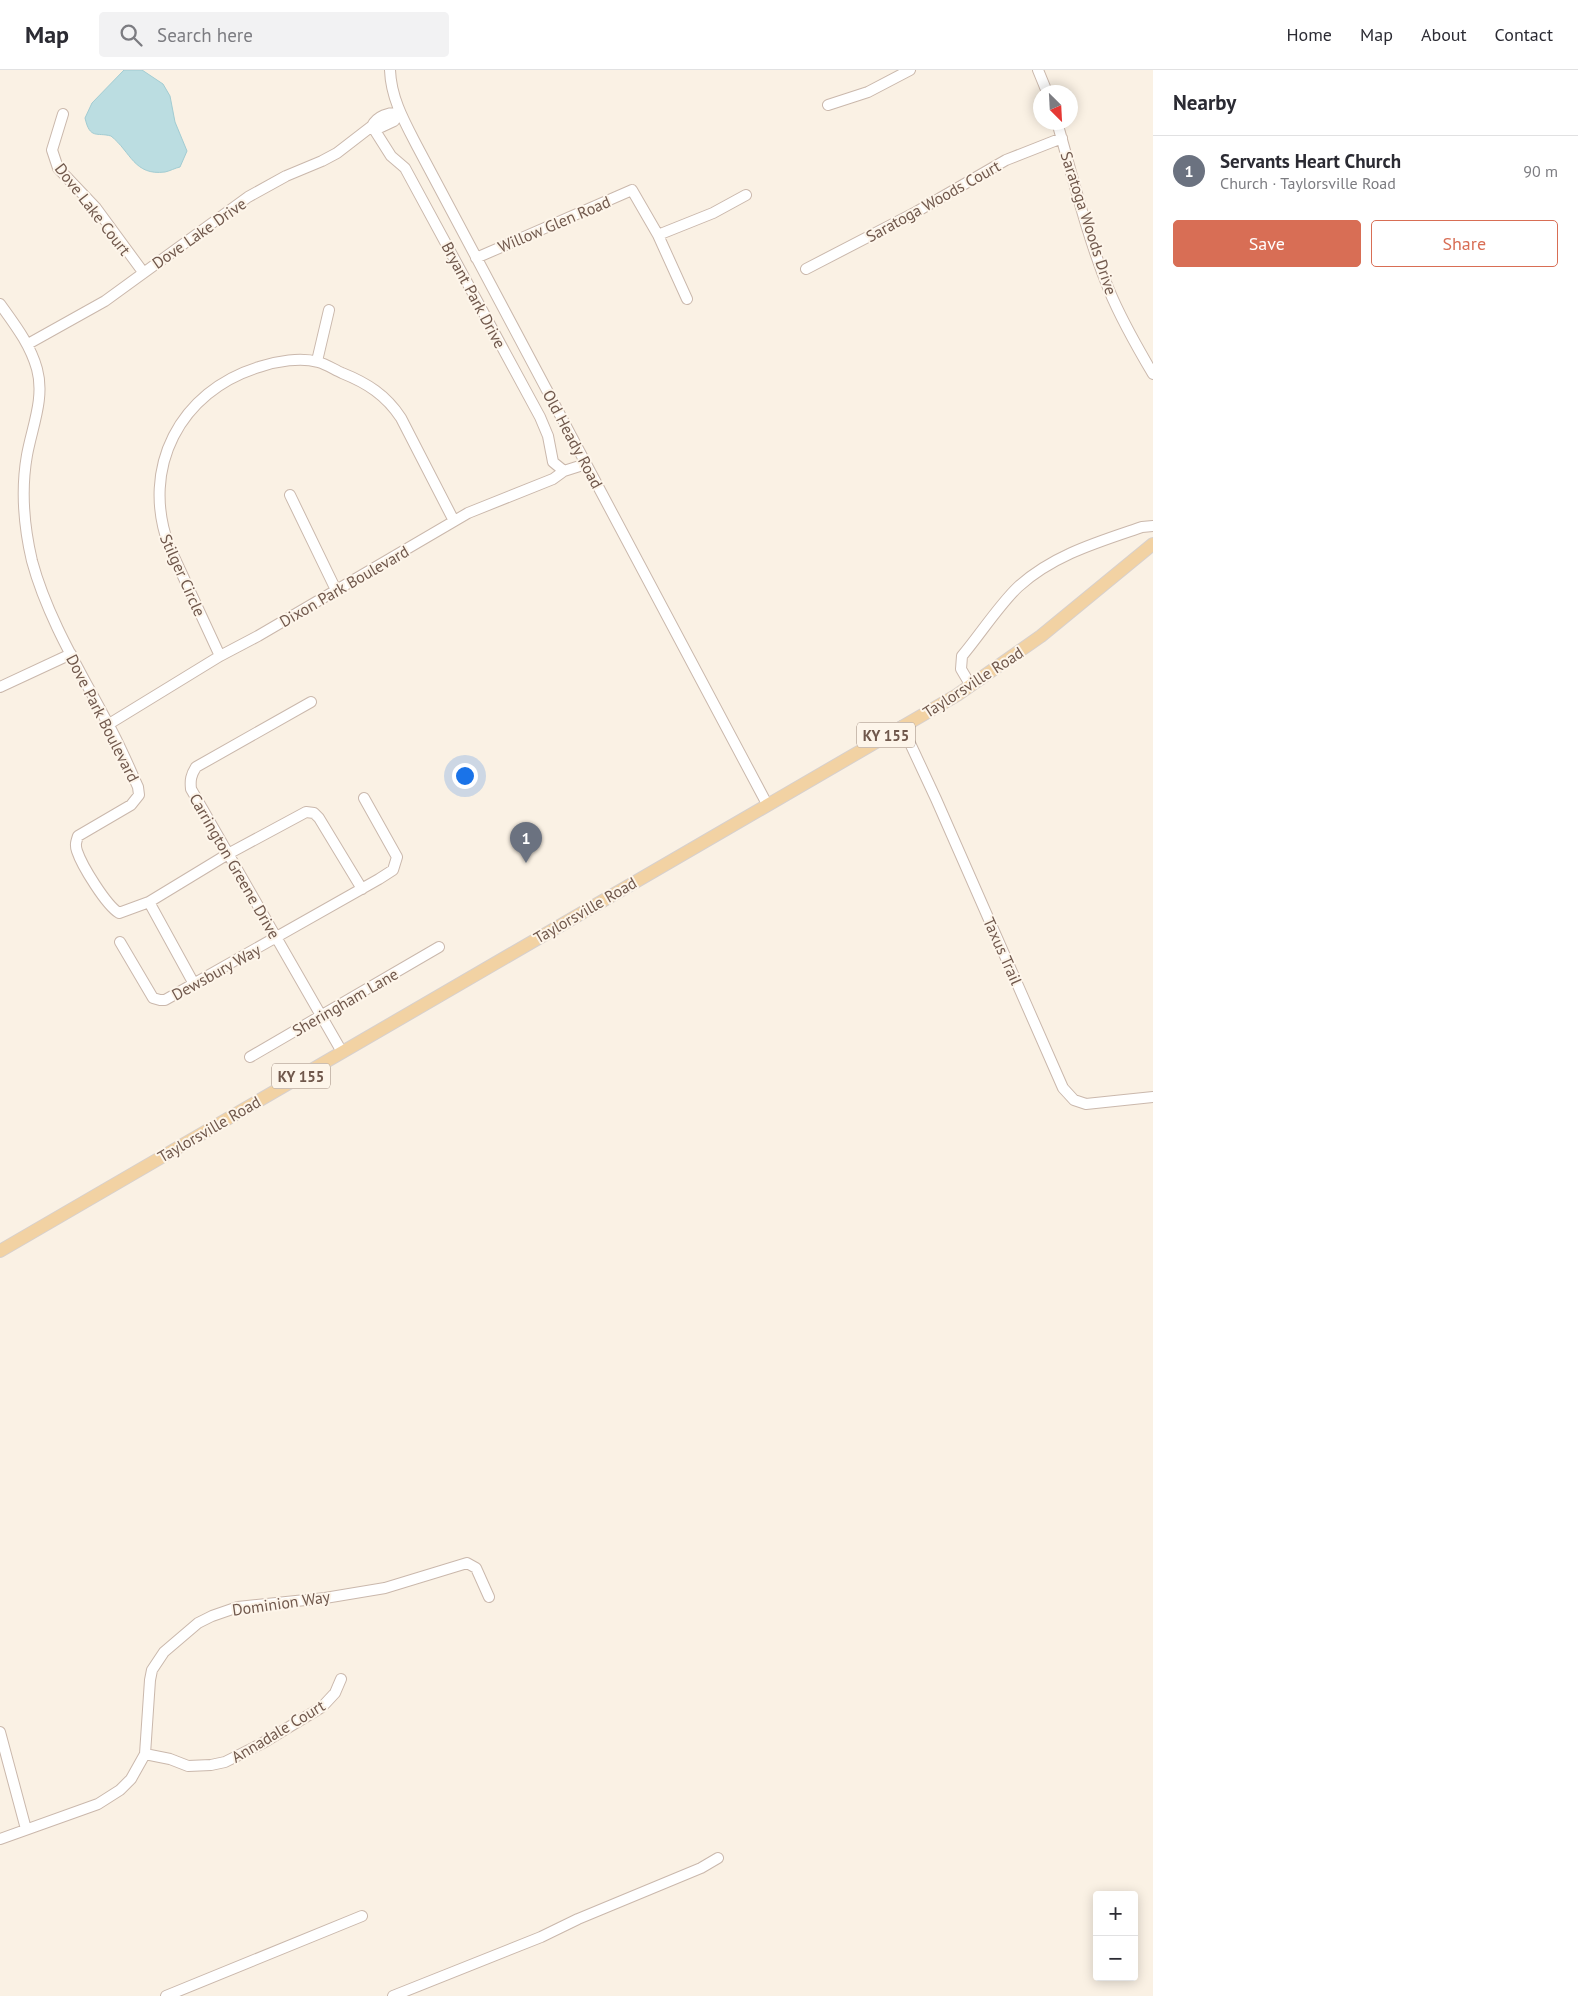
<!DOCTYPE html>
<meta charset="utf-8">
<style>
:root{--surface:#fff;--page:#f2f2f3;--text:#2b2b33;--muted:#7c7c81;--line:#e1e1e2;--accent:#d86e55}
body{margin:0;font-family:"PT Sans",sans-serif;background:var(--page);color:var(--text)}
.controls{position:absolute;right:15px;bottom:15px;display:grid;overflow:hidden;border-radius:5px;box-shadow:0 2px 12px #0003}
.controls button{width:45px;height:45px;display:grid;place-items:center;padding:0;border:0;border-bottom:1px solid var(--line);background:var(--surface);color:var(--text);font:25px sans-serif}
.compass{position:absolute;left:1033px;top:15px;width:45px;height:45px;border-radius:50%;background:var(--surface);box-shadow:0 2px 12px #0003;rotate:156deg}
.you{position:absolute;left:464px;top:705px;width:18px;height:18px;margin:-12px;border:4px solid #fff;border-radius:50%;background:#1a73e8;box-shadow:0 0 0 8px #1a73e833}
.badge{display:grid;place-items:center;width:32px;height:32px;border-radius:50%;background:var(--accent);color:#fff;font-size:16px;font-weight:700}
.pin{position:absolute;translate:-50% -41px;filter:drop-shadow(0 1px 2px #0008)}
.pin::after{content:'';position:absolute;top:26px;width:18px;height:15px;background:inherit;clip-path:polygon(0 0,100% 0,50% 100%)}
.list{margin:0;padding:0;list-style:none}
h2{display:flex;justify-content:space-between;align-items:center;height:65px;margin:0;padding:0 20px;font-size:21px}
h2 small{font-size:16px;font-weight:400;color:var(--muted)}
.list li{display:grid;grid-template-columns:32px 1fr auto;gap:15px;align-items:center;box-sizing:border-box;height:70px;padding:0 20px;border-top:1px solid var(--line)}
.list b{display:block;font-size:19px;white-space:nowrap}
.list p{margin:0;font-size:16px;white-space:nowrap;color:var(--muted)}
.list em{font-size:16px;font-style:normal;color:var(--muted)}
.actions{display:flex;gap:10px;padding:15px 20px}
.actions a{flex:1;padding:11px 0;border:1px solid var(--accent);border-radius:5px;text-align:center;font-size:18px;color:var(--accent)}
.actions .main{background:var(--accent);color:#fff}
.icon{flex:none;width:28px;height:28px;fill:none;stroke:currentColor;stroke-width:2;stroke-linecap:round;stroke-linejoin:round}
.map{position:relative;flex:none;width:1153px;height:1926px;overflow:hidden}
header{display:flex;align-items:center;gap:30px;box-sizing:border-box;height:70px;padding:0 25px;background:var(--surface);border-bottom:1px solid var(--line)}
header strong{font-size:24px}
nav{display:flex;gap:28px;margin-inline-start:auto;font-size:18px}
.search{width:350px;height:45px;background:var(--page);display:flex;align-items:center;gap:12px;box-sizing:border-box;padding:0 18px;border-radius:5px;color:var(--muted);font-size:19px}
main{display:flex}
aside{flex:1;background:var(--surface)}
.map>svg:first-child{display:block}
.water{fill:#bbdde1;stroke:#a2ccd2}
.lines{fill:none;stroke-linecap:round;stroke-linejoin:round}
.minor-casing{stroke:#cab8ac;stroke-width:12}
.major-casing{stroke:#d7d0cd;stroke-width:14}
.minor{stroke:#fff;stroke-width:10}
.major{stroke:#f2d2a3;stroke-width:12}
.labels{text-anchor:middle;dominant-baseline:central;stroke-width:4;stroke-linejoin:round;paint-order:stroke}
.shield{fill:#fdf5ea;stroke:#9a877b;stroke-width:1}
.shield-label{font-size:15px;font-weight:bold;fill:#70584c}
.street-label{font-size:16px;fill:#70584c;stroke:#fdf5ea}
</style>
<header>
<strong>Map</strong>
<div class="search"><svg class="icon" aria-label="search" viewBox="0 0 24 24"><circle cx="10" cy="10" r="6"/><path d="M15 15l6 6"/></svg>Search here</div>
<nav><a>Home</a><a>Map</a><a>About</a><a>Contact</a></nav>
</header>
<main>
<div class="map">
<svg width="1153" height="1926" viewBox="0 0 1153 1926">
<rect width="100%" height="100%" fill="#faf1e4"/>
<path class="water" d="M124,0H142L163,14L170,26L175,52L187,81L180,97C175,98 170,101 165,102C134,106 131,82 111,66C97,62 90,70 85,48L92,33Z"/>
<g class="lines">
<g class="minor-casing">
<path id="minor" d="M390,0C391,28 404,51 417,76L767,734
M1038,0L1047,22
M828,35L868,22L910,0
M63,44L52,80L58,98L96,138L143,202
M1057,52C1073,108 1087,166 1109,220C1121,249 1137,277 1153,304
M372,56L391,86L405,98L540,347L548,366L553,392L564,401
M658,165L713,143L746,125
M476,188L632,120L658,165L687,229
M806,199L916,142L1006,90L1062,68
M0,234C15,255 30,274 37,299C45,328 32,357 27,385C21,419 24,457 32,491C47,547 80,601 107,652C119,673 128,695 138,717L139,725L131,735L78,766C76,772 75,775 77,781C82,796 106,835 119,843L149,832L228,784L306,742L314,743L319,748L362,819
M28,274L105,231L248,127L286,106L322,91L337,83L372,56C377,46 389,42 400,43L394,51L379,58L372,56
M317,291L329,240
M290,425L336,520
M220,586L169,476C140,398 180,321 259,297C277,291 301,287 318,292C326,294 335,300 342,303C367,313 386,325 401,348L454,451
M971,616L961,599L962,586C979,566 999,535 1018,517C1053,485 1098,472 1142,457L1153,456
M0,617L71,584
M311,632L196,697C191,705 190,710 191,719L342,982
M109,654L220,586L258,566L468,443L553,409L564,401L586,394
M902,656L936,729L1063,1018L1074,1030L1086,1034L1153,1027
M149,832L194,914
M120,872L153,928L160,930H165L379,809L393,800L397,787L364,728
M250,987L439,877
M0,1662L26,1759
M145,1684L170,1689L188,1696L211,1695L225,1692L261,1674L322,1637L335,1623L341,1609
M0,1769L98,1734L120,1720L131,1709L145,1684L150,1610L152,1600L164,1582L198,1553L212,1546L238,1537L325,1528L385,1518L467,1493L476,1498L489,1527
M166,1926L362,1846
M393,1926L541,1867L578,1849L701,1798L718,1788"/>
</g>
<g class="major-casing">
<path id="major" d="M0,1181L957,625L1041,566L1153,474"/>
</g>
<use href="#minor" class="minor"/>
<use href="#major" class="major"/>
</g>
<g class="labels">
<g class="shield">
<rect x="857" y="652.5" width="58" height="25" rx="4"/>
<rect x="272" y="993.5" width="58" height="25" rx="4"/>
</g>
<g class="shield-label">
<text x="886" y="665">KY 155</text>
<text x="301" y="1006">KY 155</text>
</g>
<g class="street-label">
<text transform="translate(933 131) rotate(-29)">Saratoga Woods Court</text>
<text transform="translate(93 139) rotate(52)">Dove Lake Court</text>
<text transform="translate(1089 153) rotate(72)">Saratoga Woods Drive</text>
<text transform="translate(554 154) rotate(-23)">Willow Glen Road</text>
<text transform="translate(199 163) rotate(-35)">Dove Lake Drive</text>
<text transform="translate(474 225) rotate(62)">Bryant Park Drive</text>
<text transform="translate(573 369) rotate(62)">Old Heady Road</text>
<text transform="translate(183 505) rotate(66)">Stilger Circle</text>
<text transform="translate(344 516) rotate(-30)">Dixon Park Boulevard</text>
<text transform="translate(973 612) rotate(-33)">Taylorsville Road</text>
<text transform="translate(103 648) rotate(63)">Dove Park Boulevard</text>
<text transform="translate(235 796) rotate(60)">Carrington Greene Drive</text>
<text transform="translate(585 840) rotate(-30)">Taylorsville Road</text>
<text transform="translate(1003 881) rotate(66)">Taxus Trail</text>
<text transform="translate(216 902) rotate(-29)">Dewsbury Way</text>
<text transform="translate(345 932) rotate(-30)">Sheringham Lane</text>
<text transform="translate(209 1059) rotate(-30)">Taylorsville Road</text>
<text transform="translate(281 1533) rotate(-8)">Dominion Way</text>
<text transform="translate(278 1661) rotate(-31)">Annadale Court</text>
</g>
</g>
</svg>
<div class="controls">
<button>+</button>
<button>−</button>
</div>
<svg class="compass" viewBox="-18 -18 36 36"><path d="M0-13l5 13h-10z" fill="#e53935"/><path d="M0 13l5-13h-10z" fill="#7c7c81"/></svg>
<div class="you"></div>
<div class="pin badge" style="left:526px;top:793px;background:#6b7280">1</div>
</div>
<aside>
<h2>Nearby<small></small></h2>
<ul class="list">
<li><span class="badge" style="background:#6b7280">1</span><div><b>Servants Heart Church</b><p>Church · Taylorsville Road</p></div><em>90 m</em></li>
</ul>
<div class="actions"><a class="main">Save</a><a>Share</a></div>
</aside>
</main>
